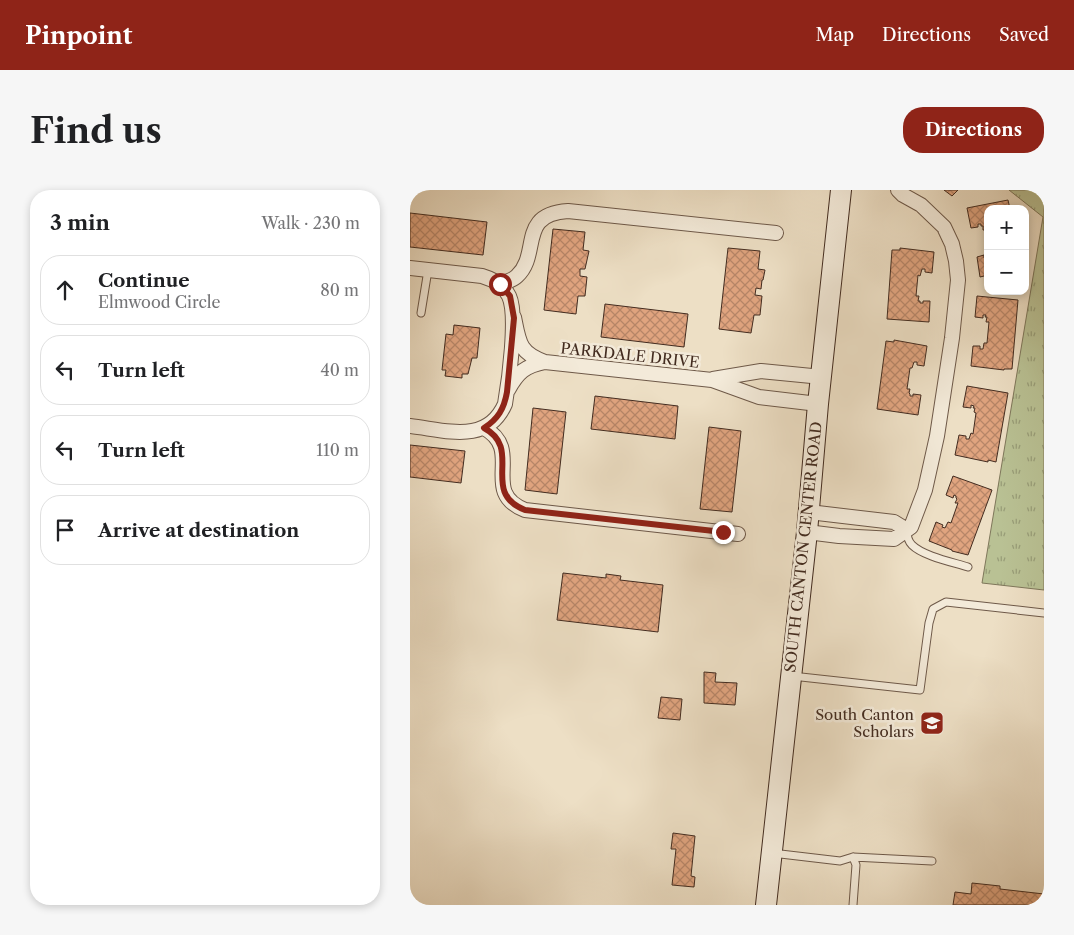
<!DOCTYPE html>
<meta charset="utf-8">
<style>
:root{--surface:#fff;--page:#f6f6f6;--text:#202124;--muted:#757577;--line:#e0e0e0;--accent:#8f2418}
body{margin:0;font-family:"Libre Caslon Text",serif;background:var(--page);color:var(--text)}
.controls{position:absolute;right:15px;top:15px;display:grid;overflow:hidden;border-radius:10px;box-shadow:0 2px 8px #0003}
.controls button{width:45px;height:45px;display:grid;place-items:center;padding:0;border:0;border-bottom:1px solid var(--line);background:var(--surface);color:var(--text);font:25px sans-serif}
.stop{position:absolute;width:15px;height:15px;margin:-11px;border:4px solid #8f2418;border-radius:50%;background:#fff}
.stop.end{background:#8f2418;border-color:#fff;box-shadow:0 1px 5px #0008}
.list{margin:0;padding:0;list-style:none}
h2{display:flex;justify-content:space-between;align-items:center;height:65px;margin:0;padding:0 20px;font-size:21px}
h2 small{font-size:16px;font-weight:400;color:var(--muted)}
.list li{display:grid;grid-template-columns:32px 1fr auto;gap:15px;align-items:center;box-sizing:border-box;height:70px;margin:0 10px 10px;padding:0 10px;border:1px solid var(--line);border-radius:20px}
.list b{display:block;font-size:19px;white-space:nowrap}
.list p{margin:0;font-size:16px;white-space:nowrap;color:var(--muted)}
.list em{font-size:16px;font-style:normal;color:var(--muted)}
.icon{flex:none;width:28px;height:28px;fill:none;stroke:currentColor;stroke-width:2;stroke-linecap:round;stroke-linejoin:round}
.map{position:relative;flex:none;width:634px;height:715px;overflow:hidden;border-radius:20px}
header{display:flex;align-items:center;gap:30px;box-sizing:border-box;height:70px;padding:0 25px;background:var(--accent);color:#fff}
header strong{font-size:24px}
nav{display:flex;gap:28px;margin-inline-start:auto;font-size:18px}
.intro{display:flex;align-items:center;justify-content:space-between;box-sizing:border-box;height:120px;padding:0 30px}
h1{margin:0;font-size:35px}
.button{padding:12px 22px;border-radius:20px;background:var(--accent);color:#fff;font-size:18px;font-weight:700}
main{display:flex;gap:30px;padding:0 30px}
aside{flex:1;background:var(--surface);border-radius:20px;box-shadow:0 2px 8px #0003}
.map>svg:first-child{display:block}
.park{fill:url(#park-tufts);stroke:#7e765a}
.building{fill:url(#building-cross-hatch);stroke:#432c20}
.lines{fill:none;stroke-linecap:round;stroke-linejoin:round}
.lane-casing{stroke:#6e5949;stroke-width:9}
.street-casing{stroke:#6e5949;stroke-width:16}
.secondary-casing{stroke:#432c20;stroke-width:22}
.lane{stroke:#f3ead9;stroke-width:7}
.street{stroke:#f3ead9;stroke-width:14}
.secondary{stroke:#f3ead9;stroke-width:20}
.route{stroke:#8f2418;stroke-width:6}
.labels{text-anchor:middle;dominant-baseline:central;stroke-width:5;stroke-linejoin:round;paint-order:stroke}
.street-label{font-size:15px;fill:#432c20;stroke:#f3ead9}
.poi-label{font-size:15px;fill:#432c20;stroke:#f3ead9;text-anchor:end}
</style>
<header>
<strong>Pinpoint</strong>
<nav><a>Map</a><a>Directions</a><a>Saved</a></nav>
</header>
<div class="intro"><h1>Find us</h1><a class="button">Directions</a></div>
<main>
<aside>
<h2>3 min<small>Walk · 230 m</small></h2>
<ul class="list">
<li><svg class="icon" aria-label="ahead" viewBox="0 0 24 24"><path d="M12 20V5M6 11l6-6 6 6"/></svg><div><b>Continue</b><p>Elmwood Circle</p></div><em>80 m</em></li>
<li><svg class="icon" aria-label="left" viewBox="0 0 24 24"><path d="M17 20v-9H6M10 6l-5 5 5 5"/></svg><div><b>Turn left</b></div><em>40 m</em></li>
<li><svg class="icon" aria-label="left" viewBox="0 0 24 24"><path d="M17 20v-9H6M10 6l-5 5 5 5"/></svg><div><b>Turn left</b></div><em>110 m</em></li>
<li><svg class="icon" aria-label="arrive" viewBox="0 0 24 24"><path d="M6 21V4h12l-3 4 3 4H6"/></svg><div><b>Arrive at destination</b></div></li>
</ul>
</aside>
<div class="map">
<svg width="634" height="715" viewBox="0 0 634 715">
<defs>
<pattern id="park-tufts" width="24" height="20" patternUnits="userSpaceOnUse" patternTransform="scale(1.25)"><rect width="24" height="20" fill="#b9c194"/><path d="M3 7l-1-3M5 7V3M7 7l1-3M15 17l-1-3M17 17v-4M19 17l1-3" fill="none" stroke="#989d78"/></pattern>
<pattern id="building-cross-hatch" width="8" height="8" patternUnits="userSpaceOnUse" patternTransform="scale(1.25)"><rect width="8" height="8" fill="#e0a47f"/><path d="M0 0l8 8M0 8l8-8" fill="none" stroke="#b78668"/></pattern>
</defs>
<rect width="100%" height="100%" fill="#eddfc5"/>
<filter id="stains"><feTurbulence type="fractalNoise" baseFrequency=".004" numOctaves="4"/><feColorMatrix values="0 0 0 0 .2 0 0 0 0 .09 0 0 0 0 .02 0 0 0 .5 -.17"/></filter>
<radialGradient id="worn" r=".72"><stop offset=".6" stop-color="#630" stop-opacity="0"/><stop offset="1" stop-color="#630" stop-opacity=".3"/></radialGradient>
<path class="park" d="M599,0H634V400L572,393L633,27Z"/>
<path class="building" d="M534,0H548L542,6Z
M598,10L600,19H578V52L575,40H573V36H571V34H568V37L561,38L557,18Z
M0,23L77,32L73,65L0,57Z
M143,39L175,42L173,60L179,61L175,79H170V86L177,87L175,106H168L166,124L134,120Z
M318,58L350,61L348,79L355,80L353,90H352L351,99L346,98L345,105L352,106L350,125H344L341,143L309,139Z
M490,58L524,62L522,83L515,82V79H512L510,86L508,85L506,106H509L508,111H510V113H513V111H520L519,132L477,129L482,60H490Z
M574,65V68L577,67L578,65V85L570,87L567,67Z
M567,106L608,110L602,179H594V180L561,176L563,156H570V159H573L574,153H577L579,132H576L577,127H575L576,125H573V128L565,127Z
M195,114L278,124L274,157L191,147Z
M44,135L70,138L67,168H62L58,184H52V188L35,186L36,180H32L36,144L43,145Z
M484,150L517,156L514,176L507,175V172H504L502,178H500L497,199H500L499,203L500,204V206H503V204L511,205L508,225L467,219L476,151L484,152Z
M557,196L598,203L586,272L578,270V272L545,265L549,245L556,246V249H559L561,243L563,244L566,223L564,222L565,218H563L564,216L561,215V218L553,217Z
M185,206L268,216L265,249L181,239Z
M123,218L156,222L147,304L115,300Z
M299,237L331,241L322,322L290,319Z
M0,255L55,261L51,293L0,287Z
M543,286L582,300L558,365L542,361V360L519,351L526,332L533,335L532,337L535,338L538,332L541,333L548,313H545L547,309L546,308V306L544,305L543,308L536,305Z
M153,383L196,388V384L211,386L210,390L253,395L248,442L147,430Z
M294,482L306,483L305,492L327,493L325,515L294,513Z
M251,507L272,509L270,530L248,528Z
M263,643L285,646L281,686L285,687L284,697L262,695L266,659H261Z
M562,693L590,696V699L634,704V715H543L545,702L561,704Z"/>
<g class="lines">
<g class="lane-casing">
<path id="lane" d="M11,123L18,80
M497,341C497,346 498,351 502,355C513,366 542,372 558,377
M382,486L510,500L519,433L523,419L536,412L634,423
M362,663L430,671L443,667L446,675L443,715
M443,667L522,671"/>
</g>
<g class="street-casing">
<path id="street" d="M0,78L72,86C82,89 94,95 99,106C108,125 99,191 95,214C77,255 36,240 0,236
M89,94C96,92 102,91 107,86C131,64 107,24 158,21L366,43
M104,127C109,152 109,163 135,172L302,190L349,207L408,214
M303,189L351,181L412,187
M98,200C108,182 115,176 135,172
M74,238C115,260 69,302 115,320L328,344
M399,322L484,332L497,340
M397,342L429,346L484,349L501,337L515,300L527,246L542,148L548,90L546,71L542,54L534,37L511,15L493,5L488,0"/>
</g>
<g class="secondary-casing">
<path id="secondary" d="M356,715L397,342L408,214L431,0"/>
</g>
<use href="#lane" class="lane"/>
<use href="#street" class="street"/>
<use href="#secondary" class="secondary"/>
</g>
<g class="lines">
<path class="route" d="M90,94L100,106L104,128L97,202C94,219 88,229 74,238C114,259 69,302 115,320L313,342"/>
</g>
<defs>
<g id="school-square" transform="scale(1.25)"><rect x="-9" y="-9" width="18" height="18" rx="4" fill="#8f2418" stroke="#f3ead9"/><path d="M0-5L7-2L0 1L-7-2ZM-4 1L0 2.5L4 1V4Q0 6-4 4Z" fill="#fff"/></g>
</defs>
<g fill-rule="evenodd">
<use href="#school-square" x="522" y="533"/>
</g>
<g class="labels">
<g class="street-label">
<text transform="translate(220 165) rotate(6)">PARKDALE DRIVE</text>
<text transform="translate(393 357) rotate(-84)">SOUTH CANTON CENTER ROAD</text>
</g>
<g class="poi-label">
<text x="504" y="524">South Canton<tspan x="504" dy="17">Scholars</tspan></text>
</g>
</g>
<rect width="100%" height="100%" filter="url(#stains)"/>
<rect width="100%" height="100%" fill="url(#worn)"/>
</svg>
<div class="controls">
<button>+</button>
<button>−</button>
</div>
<div class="stop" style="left:90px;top:94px"></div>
<div class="stop end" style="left:313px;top:342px"></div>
</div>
</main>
